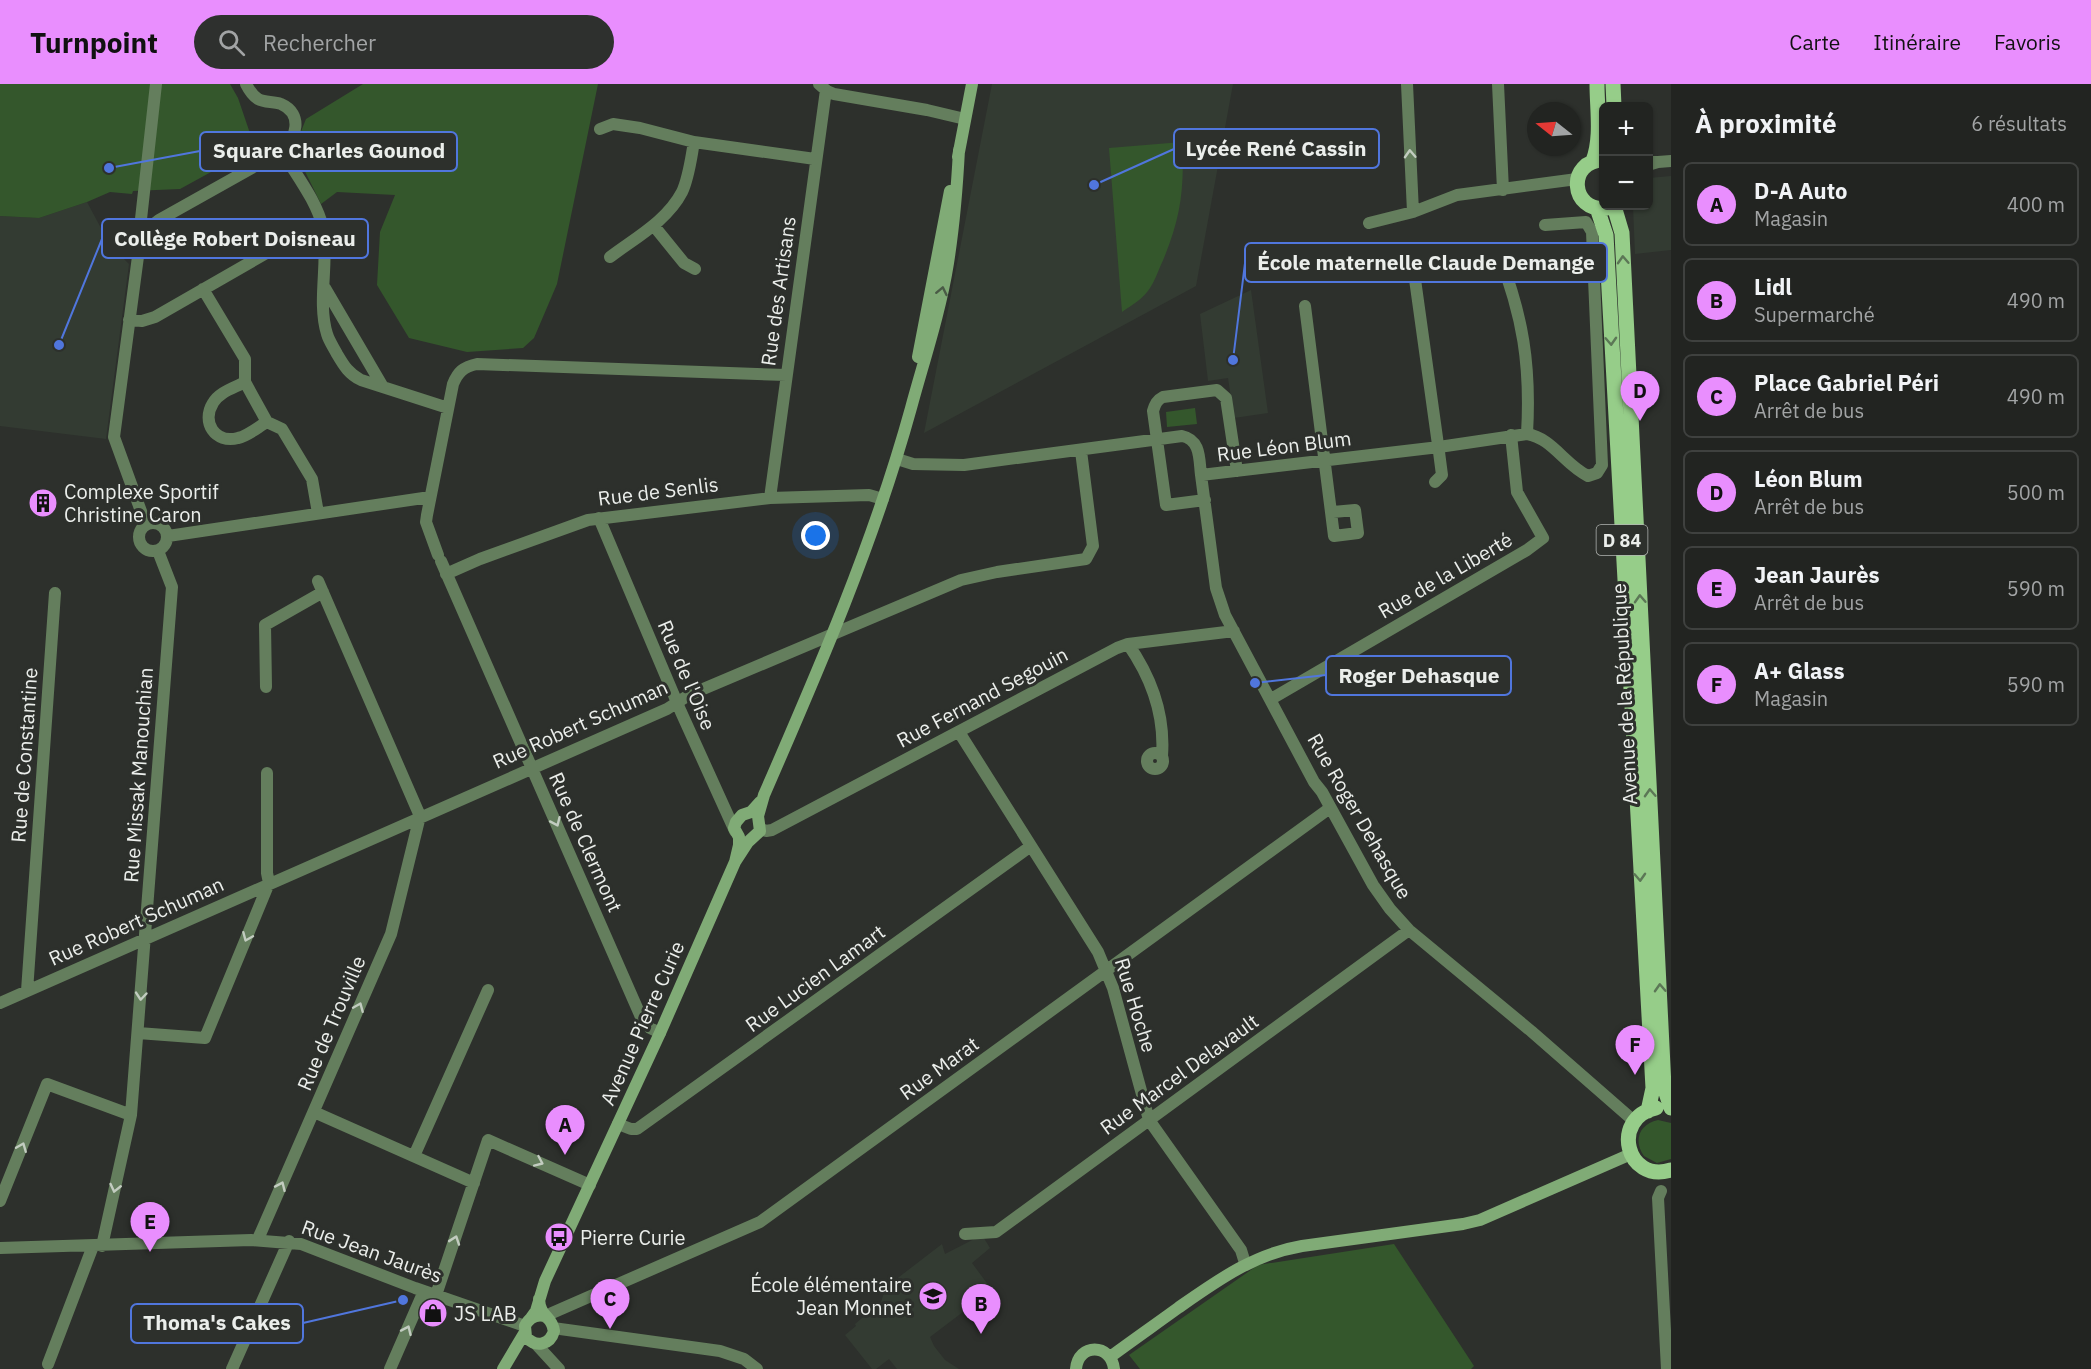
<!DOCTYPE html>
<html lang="fr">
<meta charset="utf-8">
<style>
:root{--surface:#222421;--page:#2e302e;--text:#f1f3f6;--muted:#a2a4a5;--line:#3f413f;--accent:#e98efe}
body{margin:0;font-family:"IBM Plex Sans",sans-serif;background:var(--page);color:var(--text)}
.controls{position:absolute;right:18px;top:18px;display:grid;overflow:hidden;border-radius:9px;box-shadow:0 2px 4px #0004}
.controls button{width:54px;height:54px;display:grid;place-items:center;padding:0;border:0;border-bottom:2px solid var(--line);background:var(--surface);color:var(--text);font:30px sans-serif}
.compass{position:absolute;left:1527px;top:18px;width:54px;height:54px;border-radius:50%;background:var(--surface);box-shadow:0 2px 4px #0004;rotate:287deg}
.you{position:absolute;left:816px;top:452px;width:21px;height:21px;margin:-15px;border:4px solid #fff;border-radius:50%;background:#1a73e8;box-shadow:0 0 0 9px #1a73e833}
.badge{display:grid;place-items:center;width:39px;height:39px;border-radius:50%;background:var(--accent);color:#111;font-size:20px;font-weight:700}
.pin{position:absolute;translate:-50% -50px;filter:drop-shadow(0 2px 3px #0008)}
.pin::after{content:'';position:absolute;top:32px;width:21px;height:18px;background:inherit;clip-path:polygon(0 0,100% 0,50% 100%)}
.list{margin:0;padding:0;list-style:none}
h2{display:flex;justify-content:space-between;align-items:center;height:78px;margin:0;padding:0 24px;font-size:26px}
h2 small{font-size:20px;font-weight:400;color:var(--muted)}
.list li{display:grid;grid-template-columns:39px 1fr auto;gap:18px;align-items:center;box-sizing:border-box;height:84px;margin:0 12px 12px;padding:0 12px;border:2px solid var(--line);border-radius:9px}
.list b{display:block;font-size:22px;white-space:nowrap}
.list p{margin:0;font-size:20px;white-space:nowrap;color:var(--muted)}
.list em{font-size:20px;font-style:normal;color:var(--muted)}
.icon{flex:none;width:33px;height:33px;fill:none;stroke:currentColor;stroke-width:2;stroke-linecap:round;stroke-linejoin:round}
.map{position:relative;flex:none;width:1671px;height:1285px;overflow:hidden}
header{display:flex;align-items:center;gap:36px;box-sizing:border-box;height:84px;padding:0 30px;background:var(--accent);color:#111}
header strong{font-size:28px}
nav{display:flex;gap:33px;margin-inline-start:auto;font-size:21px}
.search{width:420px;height:54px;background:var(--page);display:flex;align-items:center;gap:15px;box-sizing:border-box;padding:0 21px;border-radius:33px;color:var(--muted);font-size:22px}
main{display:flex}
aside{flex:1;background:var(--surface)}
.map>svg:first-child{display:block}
.built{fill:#333b32}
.green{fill:#34572c}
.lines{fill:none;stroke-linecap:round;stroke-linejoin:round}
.street{stroke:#647e5d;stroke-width:12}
.secondary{stroke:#80ab76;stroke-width:12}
.primary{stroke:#96cd89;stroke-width:15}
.oneway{stroke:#c2ccc0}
.oneway2{stroke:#5c7756}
.oneway3{stroke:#4a5b46}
.labels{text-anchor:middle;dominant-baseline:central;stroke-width:6;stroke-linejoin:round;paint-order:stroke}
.shield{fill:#2d302c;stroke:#b2b5b2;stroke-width:1.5}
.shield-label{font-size:18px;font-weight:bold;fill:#ebeeeb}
.street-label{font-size:20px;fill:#ebeeeb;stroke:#2d302c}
.poi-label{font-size:20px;fill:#ebeeeb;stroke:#2d302c;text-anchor:start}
.leader{fill:none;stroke:#5076dd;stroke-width:2}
.callout-dot{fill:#5076dd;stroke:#2d302c;stroke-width:2}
.callout{fill:#2d302c;stroke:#5076dd;stroke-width:2}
.callout-label{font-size:21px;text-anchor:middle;font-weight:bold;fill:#ebeeeb}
</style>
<header>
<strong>Turnpoint</strong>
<div class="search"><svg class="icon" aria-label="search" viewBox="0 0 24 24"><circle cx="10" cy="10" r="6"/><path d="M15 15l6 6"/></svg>Rechercher</div>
<nav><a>Carte</a><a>Itinéraire</a><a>Favoris</a></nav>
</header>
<main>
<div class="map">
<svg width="1671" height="1285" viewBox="0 0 1671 1285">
<rect width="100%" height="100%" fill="#2d302c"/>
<path class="built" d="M992,0H1233L1196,202L924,349Z
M1671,92V166L1635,170L1633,122H1648L1649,94Z
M87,118L110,161L129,180L106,355L0,342V132L39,134Z
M1251,206L1268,329L1234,334L1228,294L1208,297L1200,230Z
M982,1151L990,1164L972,1179L992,1206L930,1253L934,1262L945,1276L959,1285H897L889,1275L876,1285H872L845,1251L856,1242L855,1240L881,1218L886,1203L942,1160L945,1170Z"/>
<path class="green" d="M0,0H230L238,14L255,64L180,105L133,107L132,110L110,108L87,118L39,134L0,132Z
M363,0H598L557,200L534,254L523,264L467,268L409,254L377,201L380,148L395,111L337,108L321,120L294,65L306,35Z
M1182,58C1185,106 1180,139 1160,183C1157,190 1154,198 1150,204C1144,214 1132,221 1122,228L1109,64Z
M1195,324L1197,340L1167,343L1166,328Z
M1658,1036L1671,1039V1075L1657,1079L1644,1072C1633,1057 1639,1040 1658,1036Z
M1394,1160L1474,1282L1471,1285H1140L1129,1271L1258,1181Z"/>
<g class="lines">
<path class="street" d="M819,0L827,7L834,10L927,26L965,35
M1407,0L1413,128
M1498,0L1503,106
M600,45L613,40L640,44L694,58L815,75
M282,67C296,91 317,117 323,144C329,178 317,218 327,250C329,257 334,264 337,270C344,282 349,290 361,296L448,324
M1648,78H1658L1648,81
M1658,78L1671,77
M1369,139L1413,128L1457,111L1577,95
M654,142L684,179L695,185
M141,150L159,136L282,67C296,55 304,30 281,20C273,17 265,19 258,15C252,11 249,6 246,0
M1498,168C1523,232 1531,281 1527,350
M610,173C635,154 667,137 682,108C689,93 691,74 694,58
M1413,181L1439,368L1442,391L1435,398
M325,204L383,303
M203,205L245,275V298
M1305,222L1334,452L1358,449L1355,426L1333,428
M129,236L142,237L155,233L310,144L322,142
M245,298L267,338L282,345L312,395L318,429
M245,298C234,304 219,308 213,319C201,338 215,360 238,354C248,352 258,343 267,338
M897,375L913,380L964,381L1182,352C1201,356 1199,375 1201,391L1439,363L1527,350C1552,354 1565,381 1588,392L1597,389L1602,381L1592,148L1586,138L1545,141
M1201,391L1216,504L1225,531L1314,698L1322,708L1373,801L1390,825L1409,846L1531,947L1634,1037
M770,414L826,6
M1205,416L1166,421L1153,327C1155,320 1157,316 1163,313L1217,306L1226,314L1237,387
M599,434L681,628L735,747
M139 453a14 14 0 1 1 28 0a14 14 0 1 1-28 0Z
M146,441L114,353L141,150V135L156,0
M168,452L430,413
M438,471L426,438L427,431L453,300C458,288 463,283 477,280L786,291
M441,477L641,933L650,944L660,949
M446,490L480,475L588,436L770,414L869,411L883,415
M1128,560C1151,593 1165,632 1162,672
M266,603L265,541L323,508
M1271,615L1527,466L1543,454L1517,408L1511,351
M959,648L1098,868L1113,904L1149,1036L1241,1166L1245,1179
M1147 677a8 8 0 1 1 16 0a8 8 0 1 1-16 0Z
M761,745L766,747L772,746L1117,564L1128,560L1234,547
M27,907L55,509
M0,919L667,625L689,611L961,496L997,488L1086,475L1093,462L1081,367
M138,949L205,954L269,799L267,789V689
M314,1028L474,1099
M618,1040L631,1045H637L1031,762
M414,1072L488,906
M1661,1107L1658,1114L1667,1285
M0,1117L47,1000L131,1031
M965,1150L996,1148L1409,846
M258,1155L391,850L420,732L318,497
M102,1162L131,1031L172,503L158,467
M0,1164L251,1156L301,1160L415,1204L525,1242
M436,1211L488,1056L590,1101
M547,1234L552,1229L760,1138L1330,724
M553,1244L720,1267L744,1275L757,1285
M536,1260L559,1285
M48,1280L93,1162
M232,1285L289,1157
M390,1285L424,1207"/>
<path class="secondary" d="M958,73L972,0
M918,273L950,107
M735,778L748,758L760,747L758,732L764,711C819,585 874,458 911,324C924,276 940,229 948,179C954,141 957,104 959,66
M539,1215C540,1234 552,1231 554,1247C550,1261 536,1264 526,1253L525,1242C529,1234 535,1230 544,1232
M531,1234L536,1227L545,1197L660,949L735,778L739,761V753L734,744L736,738L742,731L751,728L760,718
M1110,1273C1133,1256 1156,1240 1178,1224C1218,1196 1254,1170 1302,1162L1463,1140L1480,1136L1631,1070
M503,1285L525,1248
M1076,1285C1078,1259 1111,1259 1114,1285"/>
<path class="primary" d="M1613,0L1614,22
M1604,76C1566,76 1570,129 1607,124
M1593,77C1602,53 1597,26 1597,0
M1614,122L1622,149L1664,1003L1671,1024
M1597,124L1606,151L1653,1004L1648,1027
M1656,1024C1610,1034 1626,1100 1671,1086"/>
</g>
<defs><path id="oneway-chevron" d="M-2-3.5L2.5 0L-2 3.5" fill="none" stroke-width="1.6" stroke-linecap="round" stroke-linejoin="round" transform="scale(1.5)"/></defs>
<g class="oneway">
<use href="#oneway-chevron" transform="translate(1410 70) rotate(-93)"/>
<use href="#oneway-chevron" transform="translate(556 738) rotate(66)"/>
<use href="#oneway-chevron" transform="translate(247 853) rotate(113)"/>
<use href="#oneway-chevron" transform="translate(141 912) rotate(95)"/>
<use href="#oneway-chevron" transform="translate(359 923) rotate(-67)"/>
<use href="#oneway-chevron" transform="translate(22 1063) rotate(-68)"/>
<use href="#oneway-chevron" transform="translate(539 1078) rotate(24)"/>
<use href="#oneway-chevron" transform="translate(281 1102) rotate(-66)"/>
<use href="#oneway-chevron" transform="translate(115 1104) rotate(103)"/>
<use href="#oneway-chevron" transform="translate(455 1156) rotate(-71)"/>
<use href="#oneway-chevron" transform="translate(407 1246) rotate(-66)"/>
</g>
<g class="oneway2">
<use href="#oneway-chevron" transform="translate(1623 176) rotate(-93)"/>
<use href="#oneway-chevron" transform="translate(1611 257) rotate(87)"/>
<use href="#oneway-chevron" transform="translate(1640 515) rotate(-93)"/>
<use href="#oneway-chevron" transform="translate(1650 709) rotate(-93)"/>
<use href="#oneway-chevron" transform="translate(1640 793) rotate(87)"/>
<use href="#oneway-chevron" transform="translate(1660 904) rotate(-93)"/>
</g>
<use class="oneway3" href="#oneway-chevron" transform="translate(942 207) rotate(-78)"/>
<defs>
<g id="building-disc" transform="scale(1.5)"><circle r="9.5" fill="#e98efe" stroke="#2d302c"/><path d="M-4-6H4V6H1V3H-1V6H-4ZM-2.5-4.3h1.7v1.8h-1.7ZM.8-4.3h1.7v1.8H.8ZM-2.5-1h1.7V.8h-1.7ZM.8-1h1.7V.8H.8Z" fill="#111"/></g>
<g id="bus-disc" transform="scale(1.5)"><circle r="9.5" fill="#e98efe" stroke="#2d302c"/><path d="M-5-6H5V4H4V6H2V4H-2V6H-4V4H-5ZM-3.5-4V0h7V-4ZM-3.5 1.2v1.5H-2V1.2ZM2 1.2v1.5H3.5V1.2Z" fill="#111"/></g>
<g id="school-disc" transform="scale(1.5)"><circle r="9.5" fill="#e98efe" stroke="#2d302c"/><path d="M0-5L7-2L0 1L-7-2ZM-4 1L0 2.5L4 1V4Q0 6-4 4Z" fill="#111"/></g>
<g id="shop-disc" transform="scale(1.5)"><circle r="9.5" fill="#e98efe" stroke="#2d302c"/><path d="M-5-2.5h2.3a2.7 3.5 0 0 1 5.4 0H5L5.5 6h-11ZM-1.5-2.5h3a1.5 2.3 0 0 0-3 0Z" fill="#111"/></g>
</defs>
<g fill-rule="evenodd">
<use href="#building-disc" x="43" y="419"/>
<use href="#bus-disc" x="559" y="1153"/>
<use href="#school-disc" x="933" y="1212"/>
<use href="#shop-disc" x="433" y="1229"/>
</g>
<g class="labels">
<rect class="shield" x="1596.5" y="441" width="51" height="30" rx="4.5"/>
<g class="shield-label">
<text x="1622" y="456">D 84</text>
</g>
<g class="street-label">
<text transform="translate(778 207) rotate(-82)">Rue des Artisans</text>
<text transform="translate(1284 362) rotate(-7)">Rue Léon Blum</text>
<text transform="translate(658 407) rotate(-7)">Rue de Senlis</text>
<text transform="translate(1445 491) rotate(-30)">Rue de la Liberté</text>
<text transform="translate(687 591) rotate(67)">Rue de l'Oise</text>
<text transform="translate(1624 610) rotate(-93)">Avenue de la République</text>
<text transform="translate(982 613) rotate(-28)">Rue Fernand Segouin</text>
<text transform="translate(580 640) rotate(-24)">Rue Robert Schuman</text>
<text transform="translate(24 671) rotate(-86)">Rue de Constantine</text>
<text transform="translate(138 691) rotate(-86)">Rue Missak Manouchian</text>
<text transform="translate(1360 732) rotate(60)">Rue Roger Dehasque</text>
<text transform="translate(586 758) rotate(66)">Rue de Clermont</text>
<text transform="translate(136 837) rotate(-24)">Rue Robert Schuman</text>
<text transform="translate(815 894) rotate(-36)">Rue Lucien Lamart</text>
<text transform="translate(1136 921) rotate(73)">Rue Hoche</text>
<text transform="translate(331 939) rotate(-67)">Rue de Trouville</text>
<text transform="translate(642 939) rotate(-66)">Avenue Pierre Curie</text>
<text transform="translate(939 984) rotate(-36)">Rue Marat</text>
<text transform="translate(1179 990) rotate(-36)">Rue Marcel Delavault</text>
<text transform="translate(372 1167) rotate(20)">Rue Jean Jaurès</text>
</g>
<g class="poi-label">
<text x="64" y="407">Complexe Sportif<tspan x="64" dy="23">Christine Caron</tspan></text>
<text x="580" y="1153">Pierre Curie</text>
<text x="912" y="1200" text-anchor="end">École élémentaire<tspan x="912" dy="23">Jean Monnet</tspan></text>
<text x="454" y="1229">JS LAB</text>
</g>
</g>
<path class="leader" d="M1094 101L1174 65M109 84L200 67M59 261L102 155M1233 276L1245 179M1255 599L1326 591M403 1216L303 1239"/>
<g class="callout-dot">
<circle cx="1094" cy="101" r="6"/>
<circle cx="109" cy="84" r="6"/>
<circle cx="59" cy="261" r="6"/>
<circle cx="1233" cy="276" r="6"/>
<circle cx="1255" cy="599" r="6"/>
<circle cx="403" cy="1216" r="6"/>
</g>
<g class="callout">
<rect x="1174" y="45" width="205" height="39" rx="6"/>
<rect x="200" y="48" width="257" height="39" rx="6"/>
<rect x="102" y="135" width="266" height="39" rx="6"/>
<rect x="1245" y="159" width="362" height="39" rx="6"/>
<rect x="1326" y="572" width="185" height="39" rx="6"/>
<rect x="131" y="1220" width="172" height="39" rx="6"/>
</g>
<g class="callout-label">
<text x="1276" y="72">Lycée René Cassin</text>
<text x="329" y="74">Square Charles Gounod</text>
<text x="235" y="162">Collège Robert Doisneau</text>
<text x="1426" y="186">École maternelle Claude Demange</text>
<text x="1419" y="599">Roger Dehasque</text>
<text x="217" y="1246">Thoma's Cakes</text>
</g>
</svg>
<div class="controls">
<button>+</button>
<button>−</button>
</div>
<svg class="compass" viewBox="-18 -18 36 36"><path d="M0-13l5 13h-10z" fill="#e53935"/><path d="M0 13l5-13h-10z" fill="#a2a4a5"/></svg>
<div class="you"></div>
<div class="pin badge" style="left:565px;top:1071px">A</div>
<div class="pin badge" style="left:981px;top:1250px">B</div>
<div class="pin badge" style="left:610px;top:1245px">C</div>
<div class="pin badge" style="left:1640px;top:337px">D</div>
<div class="pin badge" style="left:150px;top:1168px">E</div>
<div class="pin badge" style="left:1635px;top:991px">F</div>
</div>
<aside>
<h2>À proximité<small>6 résultats</small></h2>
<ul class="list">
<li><span class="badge">A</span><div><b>D-A Auto</b><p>Magasin</p></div><em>400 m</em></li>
<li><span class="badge">B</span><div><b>Lidl</b><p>Supermarché</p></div><em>490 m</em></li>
<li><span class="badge">C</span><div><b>Place Gabriel Péri</b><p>Arrêt de bus</p></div><em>490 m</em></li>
<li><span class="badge">D</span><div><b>Léon Blum</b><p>Arrêt de bus</p></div><em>500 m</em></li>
<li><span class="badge">E</span><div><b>Jean Jaurès</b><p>Arrêt de bus</p></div><em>590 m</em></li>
<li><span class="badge">F</span><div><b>A+ Glass</b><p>Magasin</p></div><em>590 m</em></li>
</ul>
</aside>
</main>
